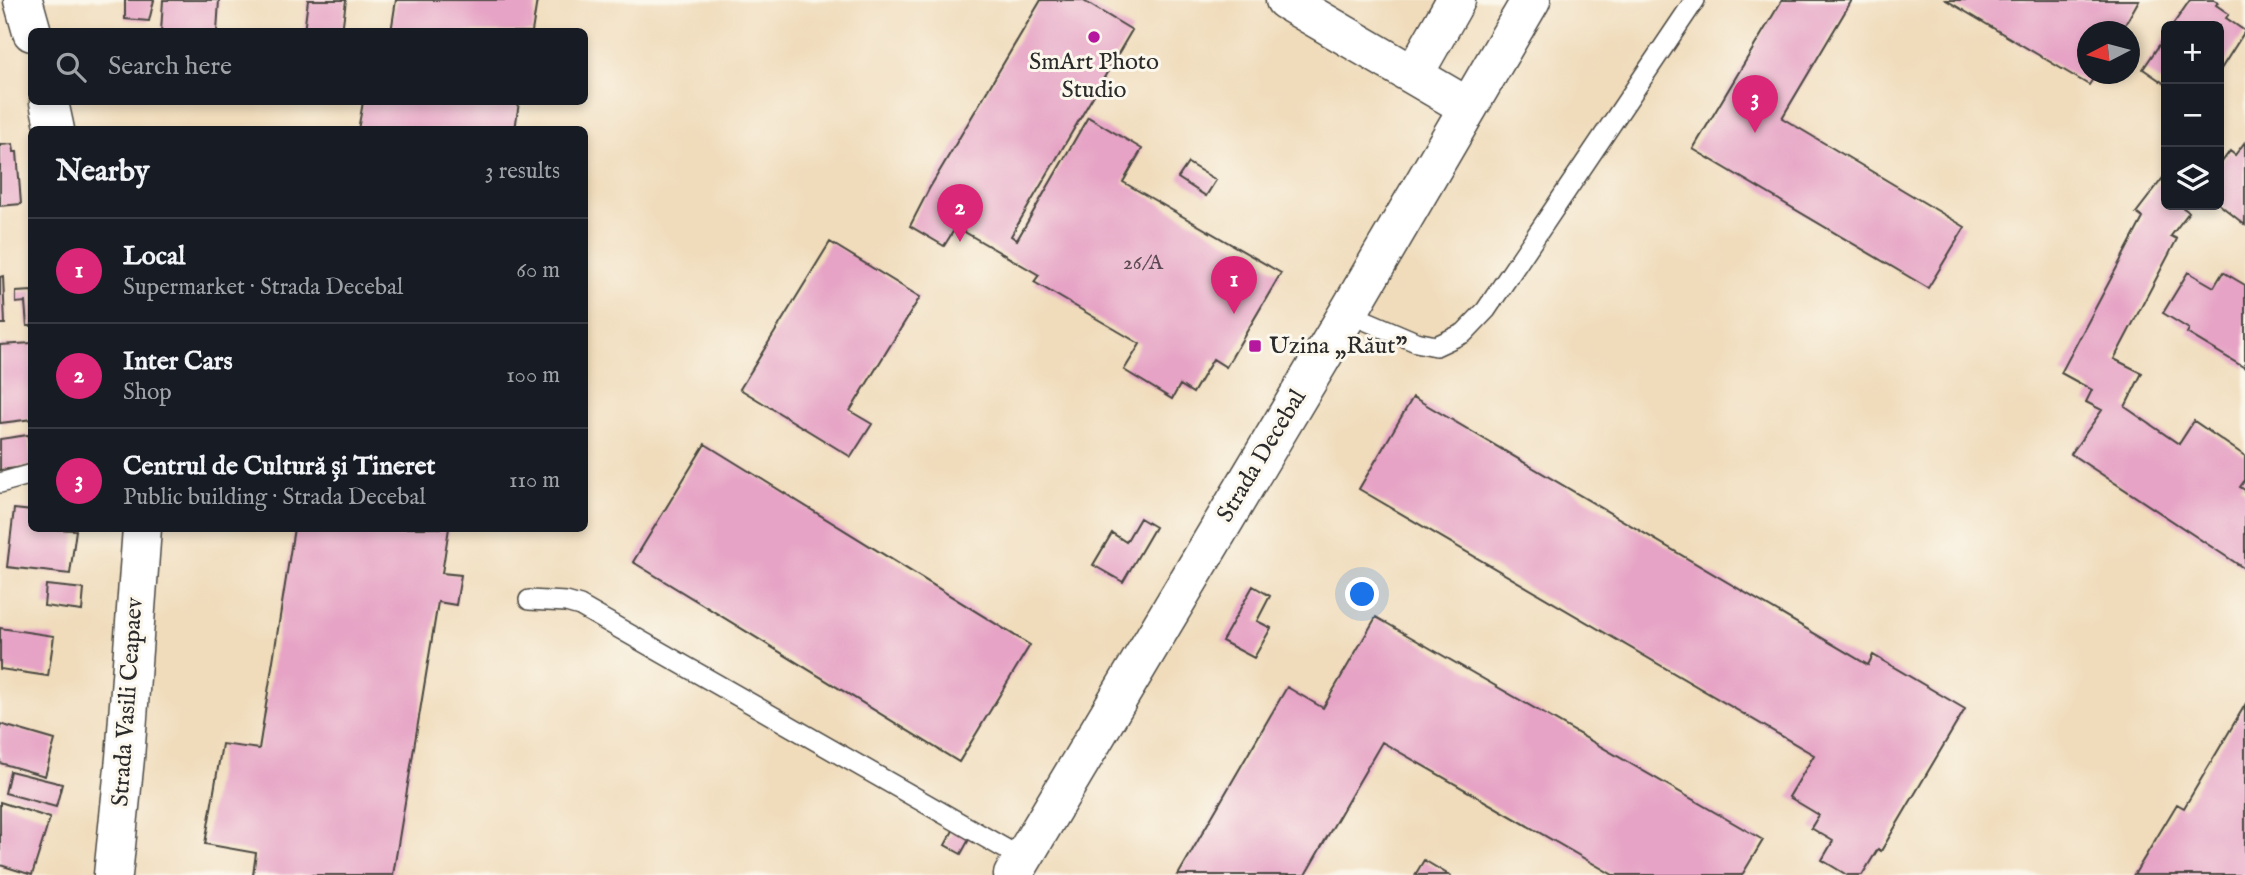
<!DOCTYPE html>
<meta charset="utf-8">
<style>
:root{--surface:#171b24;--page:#20242c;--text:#f1f3f6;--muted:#9ea1a6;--line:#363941;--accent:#db2777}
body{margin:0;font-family:"IM FELL English",serif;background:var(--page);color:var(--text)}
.controls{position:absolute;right:21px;top:21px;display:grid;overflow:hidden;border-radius:10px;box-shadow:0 4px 10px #0003}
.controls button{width:63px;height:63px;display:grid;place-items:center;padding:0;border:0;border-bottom:2px solid var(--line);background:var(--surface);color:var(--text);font:35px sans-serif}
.compass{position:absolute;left:2077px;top:21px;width:63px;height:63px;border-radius:50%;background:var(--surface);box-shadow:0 4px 10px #0003;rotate:264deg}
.you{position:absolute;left:1363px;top:595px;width:24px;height:24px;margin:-18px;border:5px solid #fff;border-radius:50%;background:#1a73e8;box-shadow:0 0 0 10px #1a73e833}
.badge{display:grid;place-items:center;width:46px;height:46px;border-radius:50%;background:var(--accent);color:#fff;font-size:23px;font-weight:700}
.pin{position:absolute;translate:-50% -58px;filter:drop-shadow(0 2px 4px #0008)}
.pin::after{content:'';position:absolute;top:37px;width:24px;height:21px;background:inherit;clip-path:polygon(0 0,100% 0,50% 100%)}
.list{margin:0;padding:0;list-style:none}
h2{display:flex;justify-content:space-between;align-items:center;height:91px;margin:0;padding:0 28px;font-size:30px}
h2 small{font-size:23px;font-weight:400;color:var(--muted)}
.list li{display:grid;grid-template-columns:46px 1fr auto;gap:21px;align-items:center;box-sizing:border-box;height:105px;padding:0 28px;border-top:2px solid var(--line)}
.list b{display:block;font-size:26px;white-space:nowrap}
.list p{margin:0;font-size:23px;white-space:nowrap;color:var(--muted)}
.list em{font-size:23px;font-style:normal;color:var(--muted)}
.icon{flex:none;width:38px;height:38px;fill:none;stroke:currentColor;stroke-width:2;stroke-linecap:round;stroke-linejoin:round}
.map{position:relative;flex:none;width:2245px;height:875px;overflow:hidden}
.search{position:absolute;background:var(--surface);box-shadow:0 4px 10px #0003;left:28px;top:28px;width:560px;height:77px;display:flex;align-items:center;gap:18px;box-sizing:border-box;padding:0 24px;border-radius:10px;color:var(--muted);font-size:26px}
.panel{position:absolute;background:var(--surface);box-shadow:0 4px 10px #0003;left:28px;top:126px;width:560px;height:406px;border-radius:10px}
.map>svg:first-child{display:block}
.building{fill:#e6a3c5}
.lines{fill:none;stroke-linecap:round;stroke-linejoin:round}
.service-casing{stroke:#494641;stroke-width:22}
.minor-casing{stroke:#494641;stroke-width:41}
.primary-casing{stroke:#494641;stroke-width:41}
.service{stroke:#fff;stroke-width:19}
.minor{stroke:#fff;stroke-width:38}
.primary{stroke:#fff;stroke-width:38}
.poi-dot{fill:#b5179e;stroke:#fbf7ec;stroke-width:2.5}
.labels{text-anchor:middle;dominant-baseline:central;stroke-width:6;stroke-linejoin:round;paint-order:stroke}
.number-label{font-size:21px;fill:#5a4952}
.poi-label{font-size:24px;fill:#2b2b2b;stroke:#fbf7ec}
.street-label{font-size:24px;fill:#2b2b2b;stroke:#fbf7ec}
</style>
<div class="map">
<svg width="2245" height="875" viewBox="0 0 2245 875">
<rect width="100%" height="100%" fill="#fbf7ec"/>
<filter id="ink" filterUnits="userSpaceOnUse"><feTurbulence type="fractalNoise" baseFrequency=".0143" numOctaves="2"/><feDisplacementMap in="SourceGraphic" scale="14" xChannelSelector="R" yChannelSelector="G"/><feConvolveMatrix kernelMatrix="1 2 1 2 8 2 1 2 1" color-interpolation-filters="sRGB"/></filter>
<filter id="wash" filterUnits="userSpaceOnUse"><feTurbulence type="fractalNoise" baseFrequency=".00686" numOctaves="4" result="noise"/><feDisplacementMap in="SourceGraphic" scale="28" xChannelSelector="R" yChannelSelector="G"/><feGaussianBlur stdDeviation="1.57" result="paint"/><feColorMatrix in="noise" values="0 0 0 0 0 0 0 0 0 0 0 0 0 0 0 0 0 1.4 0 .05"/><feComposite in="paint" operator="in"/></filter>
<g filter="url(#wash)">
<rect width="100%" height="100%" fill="#f0dcbb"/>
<g id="blocks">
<path class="building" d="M125,0H154L149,21L125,19Z
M163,0H219L217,32H161Z
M308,0H346L342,32H304Z
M396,0H537L532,32H391Z
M1041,0H1082L1132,30L1011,236L1017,240L1088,117L1142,149L1123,182L1281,273L1226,367L1213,359L1193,393L1180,385L1172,399L1124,370L1140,344L1034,282L1039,275L956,227L944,246L910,226L929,189Z
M1782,0H1852L1782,118L1965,227L1928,288L1693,149Z
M1946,0H2139L2121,32H2088V74H2096L2089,85Z
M2190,0H2214L2218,2L2216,5L2229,14L2226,18L2245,31L2219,72V26H2172Z
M2166,35V82L2165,84L2143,69Z
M363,102H519L515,130H358Z
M2245,142V225L2219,204V166L2230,151L2235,155Z
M13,144L14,152H17L21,204L0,206V145Z
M1188,163L1216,180L1206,196L1178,178Z
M2166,174V205H2179L2189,212L2171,236L2177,239L2114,359L2142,373L2125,407L2179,444L2194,421L2245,456V480L2240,487L2245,490V569L2071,454L2102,410L2086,402L2092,390L2061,373L2143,218L2136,213Z
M830,242L920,297L850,411L872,424L851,457L740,389Z
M2188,272L2214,287L2223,272L2245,285V368L2187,333L2189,329L2163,313Z
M3,276L5,324H0V277Z
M32,291V326H27L25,302L16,303V292Z
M32,343V419L0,423V345Z
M1413,397L1868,665L1873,655L1965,709L1881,851L1878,849L1862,875H1847L1822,860L1833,841L1811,828L1819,815L1789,797L1814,755L1359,489Z
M28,435L32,466L0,470V439Z
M705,444L1030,645L959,762L633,562Z
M14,509L32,511V528L76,530L70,574L7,567Z
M1140,518L1155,527L1123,582L1093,565L1112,533L1126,542Z
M294,528H449L442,573L461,575L456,605L438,602L393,875H253L256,853L205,844L222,744L259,749Z
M46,585L84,589L82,611L44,606Z
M1253,586L1270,596L1257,621L1271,628L1254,658L1222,641Z
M1376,617L1763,840L1742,875H1613L1382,742L1305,875H1178L1287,687L1323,708Z
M0,628L54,636L48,676L0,669Z
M2245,705V875H2134L2177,804L2184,808Z
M0,724L55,740L45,776L0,763Z
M10,771L62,784L56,807L5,793Z
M0,802L50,818L32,875L0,865Z
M956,825L972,834L961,854L945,845Z
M1424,860L1449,875H1415Z"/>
</g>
</g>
<g filter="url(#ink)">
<use href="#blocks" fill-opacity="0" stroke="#494641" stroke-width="2"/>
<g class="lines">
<g class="service-casing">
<path id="service" d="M1348,313L1416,342L1436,346L1464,333L1486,310L1695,0
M0,483L32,474
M529,600L566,602L580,606L1023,859"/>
</g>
<g class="minor-casing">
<path id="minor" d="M23,0L32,32
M1285,0L1468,107
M1414,74L1456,0
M49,102L55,130
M113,875L125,758L142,528"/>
</g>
<g class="primary-casing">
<path id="primary" d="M1013,875L1348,313L1531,0"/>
</g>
<use href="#service" class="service"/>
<use href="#minor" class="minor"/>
<use href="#primary" class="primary"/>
</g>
</g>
<g class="poi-dot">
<circle cx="1094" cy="37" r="7"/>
<rect x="1248" y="339" width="14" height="14" rx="3.5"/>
</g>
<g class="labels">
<g class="number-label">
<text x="1143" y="263">26/A</text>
</g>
<g class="poi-label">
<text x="1094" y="62">SmArt Photo<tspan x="1094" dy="28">Studio</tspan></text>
<text x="1269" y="346" text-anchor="start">Uzina „Răut”</text>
</g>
<g class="street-label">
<text transform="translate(1262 456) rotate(-59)">Strada Decebal</text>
<text transform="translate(128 702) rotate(-86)">Strada Vasili Ceapaev</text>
</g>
</g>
</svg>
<div class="controls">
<button>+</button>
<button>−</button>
<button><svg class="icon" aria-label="layers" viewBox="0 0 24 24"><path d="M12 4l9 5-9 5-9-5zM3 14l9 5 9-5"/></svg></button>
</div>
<svg class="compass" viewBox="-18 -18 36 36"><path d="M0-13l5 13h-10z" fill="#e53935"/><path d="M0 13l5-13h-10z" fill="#9ea1a6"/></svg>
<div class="you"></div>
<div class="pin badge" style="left:1234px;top:314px">1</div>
<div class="pin badge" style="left:960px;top:242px">2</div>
<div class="pin badge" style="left:1755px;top:133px">3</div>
<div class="search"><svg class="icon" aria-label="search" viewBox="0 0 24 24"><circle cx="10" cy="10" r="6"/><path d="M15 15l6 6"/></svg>Search here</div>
<section class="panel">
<h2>Nearby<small>3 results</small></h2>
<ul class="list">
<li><span class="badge">1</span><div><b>Local</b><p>Supermarket · Strada Decebal</p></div><em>60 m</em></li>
<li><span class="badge">2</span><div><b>Inter Cars</b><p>Shop</p></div><em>100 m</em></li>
<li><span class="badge">3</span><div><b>Centrul de Cultură și Tineret</b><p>Public building · Strada Decebal</p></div><em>110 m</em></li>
</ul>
</section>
</div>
